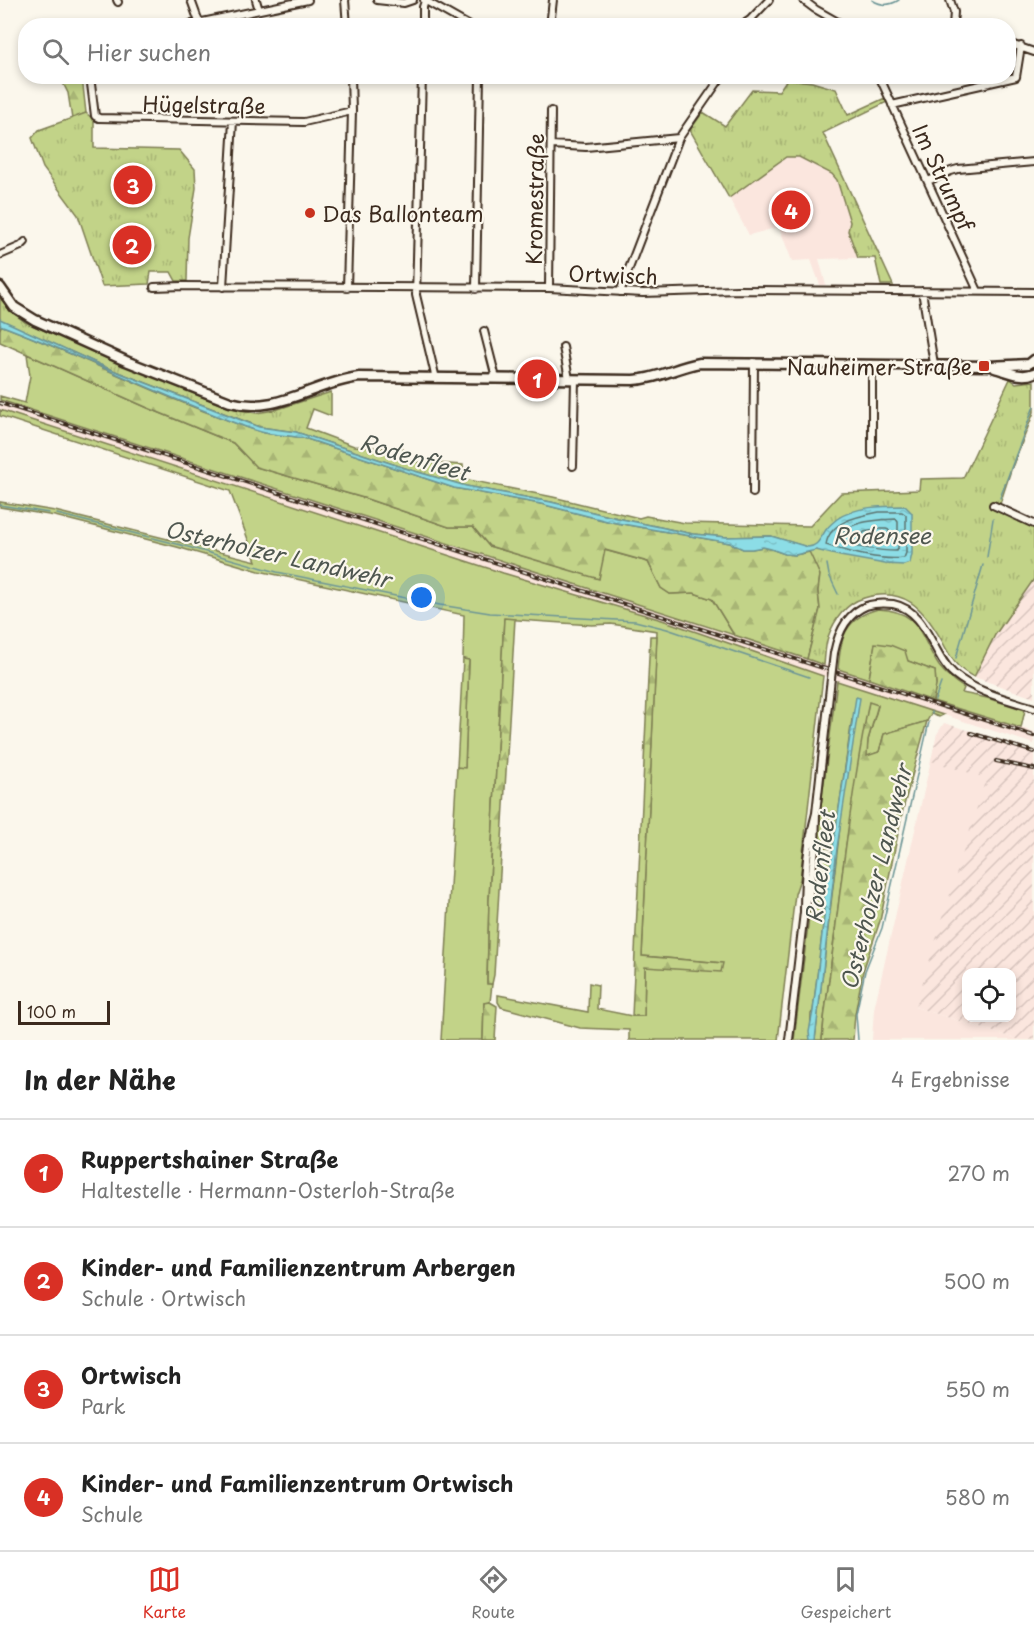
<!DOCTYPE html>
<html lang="de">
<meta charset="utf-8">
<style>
:root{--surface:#fff;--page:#f2f2f2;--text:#222;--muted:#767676;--line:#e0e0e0;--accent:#d93025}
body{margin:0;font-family:"Playpen Sans",sans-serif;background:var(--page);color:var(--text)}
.controls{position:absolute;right:18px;bottom:18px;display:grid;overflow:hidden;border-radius:12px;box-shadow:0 3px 9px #0003}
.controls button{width:54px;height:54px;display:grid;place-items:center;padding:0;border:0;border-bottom:2px solid var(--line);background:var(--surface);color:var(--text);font:30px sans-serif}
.scale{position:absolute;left:18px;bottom:15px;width:92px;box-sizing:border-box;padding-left:6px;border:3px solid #3b2a1e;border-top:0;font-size:16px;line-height:21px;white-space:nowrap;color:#3b2a1e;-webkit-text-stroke:4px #fbf7ec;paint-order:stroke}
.you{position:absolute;left:422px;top:598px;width:21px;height:21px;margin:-15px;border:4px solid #fff;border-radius:50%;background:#1a73e8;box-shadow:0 0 0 9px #1a73e833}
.badge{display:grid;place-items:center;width:39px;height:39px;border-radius:50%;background:var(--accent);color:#fff;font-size:20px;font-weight:700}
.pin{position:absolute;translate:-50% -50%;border:3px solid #fff;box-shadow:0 2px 6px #0006}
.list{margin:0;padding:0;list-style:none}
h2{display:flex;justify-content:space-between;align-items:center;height:78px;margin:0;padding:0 24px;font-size:26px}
h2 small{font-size:20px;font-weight:400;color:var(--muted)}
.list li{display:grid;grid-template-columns:39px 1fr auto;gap:18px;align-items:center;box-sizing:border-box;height:108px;padding:0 24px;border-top:2px solid var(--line)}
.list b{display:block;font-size:22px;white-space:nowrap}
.list p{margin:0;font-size:20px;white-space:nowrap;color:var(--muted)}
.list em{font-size:20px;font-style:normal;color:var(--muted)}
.icon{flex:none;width:33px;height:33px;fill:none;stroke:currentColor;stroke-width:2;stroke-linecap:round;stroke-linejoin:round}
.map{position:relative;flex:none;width:1034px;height:1040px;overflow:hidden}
.search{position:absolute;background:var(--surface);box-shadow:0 3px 9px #0003;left:18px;right:18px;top:18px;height:66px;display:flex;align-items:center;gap:15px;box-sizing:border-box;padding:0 21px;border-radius:24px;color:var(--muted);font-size:22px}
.sheet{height:510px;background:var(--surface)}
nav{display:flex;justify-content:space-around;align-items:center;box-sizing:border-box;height:84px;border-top:2px solid var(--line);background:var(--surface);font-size:16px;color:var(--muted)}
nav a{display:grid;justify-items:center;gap:3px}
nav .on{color:var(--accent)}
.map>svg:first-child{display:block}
.built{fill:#fbe6de}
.industrial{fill:url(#industrial-furrows);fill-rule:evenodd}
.grass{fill:#c2d388;stroke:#7e7e53;stroke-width:1.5}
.forest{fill:url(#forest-firs);stroke:#7e7e53;stroke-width:1.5}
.park{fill:url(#park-tufts);stroke:#7e7e53;stroke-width:1.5}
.water{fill:url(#water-ripples);stroke:#6c9596;stroke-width:1.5}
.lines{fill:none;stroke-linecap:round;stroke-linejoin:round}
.shore{stroke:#5b726e;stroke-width:1.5}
.stream{stroke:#6c9596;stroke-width:1.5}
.street-casing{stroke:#3b2a1e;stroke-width:10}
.secondary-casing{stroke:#3b2a1e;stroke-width:13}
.street{stroke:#fbf7ec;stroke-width:6}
.secondary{stroke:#fbf7ec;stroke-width:8}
.rail-casing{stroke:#3b2a1e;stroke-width:4}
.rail{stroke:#fbf7ec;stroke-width:1.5;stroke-dasharray:4.5;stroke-linecap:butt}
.street-bridge-casing{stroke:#3b2a1e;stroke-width:10;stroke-linecap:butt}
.street-bridge{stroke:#fbf7ec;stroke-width:6}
.poi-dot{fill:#c8321e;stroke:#fbf7ec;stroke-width:2}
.labels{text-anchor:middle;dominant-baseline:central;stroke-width:4.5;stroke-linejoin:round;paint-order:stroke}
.street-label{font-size:21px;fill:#3b2a1e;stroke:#fbf7ec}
.poi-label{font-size:21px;fill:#3b2a1e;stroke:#fbf7ec;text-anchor:start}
.water-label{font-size:22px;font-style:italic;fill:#4f5750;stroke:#fbf7ec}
</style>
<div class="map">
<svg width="1034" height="1040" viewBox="0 0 1034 1040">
<defs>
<pattern id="industrial-furrows" width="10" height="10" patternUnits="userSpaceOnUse" patternTransform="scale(1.5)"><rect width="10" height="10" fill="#fbe6de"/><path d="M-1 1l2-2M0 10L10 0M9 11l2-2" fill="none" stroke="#d8c5be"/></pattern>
<pattern id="forest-firs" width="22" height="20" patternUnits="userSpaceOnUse" patternTransform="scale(1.5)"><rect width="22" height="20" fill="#c2d388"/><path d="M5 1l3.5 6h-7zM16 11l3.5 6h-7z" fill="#a8b575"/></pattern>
<pattern id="park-tufts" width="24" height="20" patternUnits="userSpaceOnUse" patternTransform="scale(1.5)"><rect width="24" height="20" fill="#c2d388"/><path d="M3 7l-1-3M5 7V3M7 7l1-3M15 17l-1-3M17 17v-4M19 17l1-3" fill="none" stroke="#a8b575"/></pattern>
<pattern id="water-ripples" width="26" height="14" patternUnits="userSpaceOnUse" patternTransform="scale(1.5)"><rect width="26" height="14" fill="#8cdde6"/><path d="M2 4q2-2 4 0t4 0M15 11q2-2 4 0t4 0" fill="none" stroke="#7abec5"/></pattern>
</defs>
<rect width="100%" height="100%" fill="#fbf7ec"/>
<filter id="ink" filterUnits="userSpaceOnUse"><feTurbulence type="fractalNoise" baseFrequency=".0167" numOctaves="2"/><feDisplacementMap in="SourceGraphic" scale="12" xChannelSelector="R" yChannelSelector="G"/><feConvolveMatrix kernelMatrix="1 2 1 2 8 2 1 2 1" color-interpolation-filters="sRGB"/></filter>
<g filter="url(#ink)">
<path class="built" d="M786,157H799L832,174L837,180L850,222L848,231L858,258L819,259L826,285H820L811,260L792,261L779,227L749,235L729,198Z
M0,400L1034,732V744L823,676L662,620L503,573L0,410Z
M937,734L1034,750L915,1007L1019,1040H872L874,1009Z"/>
<path class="industrial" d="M1034,579V698L974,677L995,635Z
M944,723L1034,750V1040H1019L915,1007L986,778L931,761L937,734ZM966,972H1012V1017H966Z"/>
<path class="grass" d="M27,354L148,408L233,443L257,467L367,499L449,527H473L489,546L598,578L604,550L648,562L661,588L670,594L694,593L712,599L734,635L0,400V396L25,403L30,376Z
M0,410L503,573L662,620L823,676L800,879L795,894L778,1040H629V1030L580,1028L501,1007L498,1002V995L588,1012L589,983L598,985L597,1009L632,1016H644L645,967L722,963L642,956L657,631L611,624L592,625L504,619L489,900L487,983L492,984L490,1002L484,1003L483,1040H441L457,767H465L469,660L463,659L464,615L259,571L177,547L55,516L0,507V502L55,511L256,561L230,491L0,416Z
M878,609C922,611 919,636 939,666C946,675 955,682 964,688L962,693L987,698L1025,710L1021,728L933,701L936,685L935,671L908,661L875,644L869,679L838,669C841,638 844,618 878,609Z
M837,681L943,715L939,717L931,714L927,721L884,734L879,752L866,757L868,740L878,706L869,703L846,845L824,1019L822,1040H815C827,933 841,826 852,719L833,849L818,847L820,814Z
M817,851L832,853L830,867L826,875L824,889V917L813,1011L811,1014L810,1040H794Z"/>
<path class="forest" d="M60,77H82L86,113L72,119L68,93Z
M0,325C67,350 130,382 196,408C217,416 239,425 261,432C276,436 292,435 307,439L454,488L541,504L611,522L730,543L743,549H752L763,547L771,549L785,554L795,555L810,552L820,575L818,591L820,609L807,659L734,635L712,599L694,593L670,594L661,588L648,562L605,550L599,579L489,546L473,527H449L367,499L256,467L233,443L148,408L0,342Z
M504,618L515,619L494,975L492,984H487L489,900Z
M650,636H657L642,956L723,963L721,972L645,967L644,1016H632Z
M875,643L890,645L905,651L908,661L935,671L936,685L933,701L869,679Z
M463,659L469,660L465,768L457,767Z
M869,702L878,705L868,740L867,756L879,752L884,734L927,721L903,809L880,921L863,971L855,1014L853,1040H822L824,1019C838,914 848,807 869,702Z
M490,1002L497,1006L495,1040H483L484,1003Z"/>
<path class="park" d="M787,79L812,82L836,89L848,115L885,98L887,102L823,133L893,285H881L875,258H858L848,231L850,222L837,180L832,174L799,157H786L729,198L690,130L703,112L725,126L752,90L779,91Z
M86,113L94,120V148L179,150L195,169L196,188L188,238L187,281H176L171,272H151L149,284L102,286L78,215L43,168L32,138L39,130Z
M0,298L11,311L25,322L153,377L225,406L240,410L256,413L275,410L331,392V416L313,409L306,428L354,446L403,449V461L463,465L464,479L553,497L639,518L646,516L685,523L810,526L841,493L919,490L920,479L963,478L1010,379L1016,383L1034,381V412L1011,470L999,507L1034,522V579L995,635L974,677C968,674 963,671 958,666C951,659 946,649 941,639C923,608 904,586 864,598C846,603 834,620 828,637C825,646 825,656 824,665L807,659L820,609L818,591L820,575L807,547L771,536L726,537L693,534L617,518L551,502L466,486L411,470L296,432L260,427L105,367L3,321L0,329Z"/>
<path class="water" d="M0,319L105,367L259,427L296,432L411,470L466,486L551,502L617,518L693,534L726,537L771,536L808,547C818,546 819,540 824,533C826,528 832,523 837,519C856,506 882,506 905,506L912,513V554L910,563L904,565L885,564L840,556L816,550L795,555L785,554L771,549L763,547L752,549H743L730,543L611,522L541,504L454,488L307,439C292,435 276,436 261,432C240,426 220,417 200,409C133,383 68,350 0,325Z
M856,697L860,698L837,848L815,1040H810L809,1032L813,1011L824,917V889L826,875L830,867Z"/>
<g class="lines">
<path class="shore" d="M879,512H902L906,515V553L904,558C878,561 850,552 826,545C829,521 859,516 879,512Z
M896,519L898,522V548L896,551C883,551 848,547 837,540C846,520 877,520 896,519Z
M881,529H886L889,530V539L887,541L864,538L862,536L864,532Z"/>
<path class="stream" d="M872,0C882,6 889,6 899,0
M1000,498L1034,406
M0,505L49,513
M57,514L181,545L277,572L440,605L490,613L635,621L667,629L809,677
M987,557L993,519
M827,564L829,575L838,594
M956,658L983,565
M935,700L941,683
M932,714V712
M858,1040L856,1014L865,971L882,928L929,722"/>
<g class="street-casing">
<path id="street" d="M117,0L118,2
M191,0L199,22
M256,0L259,10
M345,0L347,26
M377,0L404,3L413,0
M424,0L470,26
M803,0L815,9L845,26
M950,0L954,12L953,26
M183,26L308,0
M423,26V7L425,1
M550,26L553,0
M741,26L750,20L769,0
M1008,43L1034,52
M90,76L95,116L99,118L304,122L352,111
M422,76L416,295L436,379
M879,76L978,291
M892,105L1016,77L1021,46
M551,145L586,147L679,138
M928,181L951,171L958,169L1034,162
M0,255L21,246L25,242
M154,287L182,286L549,288L643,293L738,290L1034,292
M223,287L233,121
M347,288L352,111L351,76
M549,288L551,111
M476,289L480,76
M922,291L934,364
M620,292L679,138L722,76
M484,331L496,378
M563,347L569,379
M872,455V364
M573,466L575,380
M753,493L754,362
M993,505L1034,524
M834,653C838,633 846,614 866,606C875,603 884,603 893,604C928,611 931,654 954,674C977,693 1007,699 1034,708
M806,906L809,894L815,849L816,813L830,687
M789,1040L804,912C804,879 807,845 816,813"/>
</g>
<g class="secondary-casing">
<path id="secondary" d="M0,287L14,307L35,320L126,361L230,402C277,415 313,383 359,377L633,380C658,379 676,367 700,363L989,366L1029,364L1034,360
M995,368C1007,371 1021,379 1034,373"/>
</g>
<use href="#street" class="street"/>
<use href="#secondary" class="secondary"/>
<g class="rail-casing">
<path id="rail" d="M0,403L1034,736
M971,733L1034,752
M996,761L1034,769"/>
</g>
<use href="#rail" class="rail"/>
<g class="street-bridge-casing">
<path id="street-bridge" d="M830,687L834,653"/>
</g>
<use href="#street-bridge" class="street-bridge"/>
</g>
</g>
<g class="poi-dot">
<circle cx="310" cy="213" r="6"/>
<rect x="978" y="360" width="12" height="12" rx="3"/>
</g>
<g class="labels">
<g class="street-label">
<text transform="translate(204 104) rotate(1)">Hügelstraße</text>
<text transform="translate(944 177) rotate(65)">Im Strumpf</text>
<text transform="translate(534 199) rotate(-89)">Kromestraße</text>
<text transform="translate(613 274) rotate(2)">Ortwisch</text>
</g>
<g class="poi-label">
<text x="322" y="213">Das Ballonteam</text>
<text x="972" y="366" text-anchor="end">Nauheimer Straße</text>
</g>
<g class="water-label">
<text transform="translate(415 456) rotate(17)">Rodenfleet</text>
<text x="882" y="534">Rodensee</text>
<text transform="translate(278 553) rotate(13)">Osterholzer Landwehr</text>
<text transform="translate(819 867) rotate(-83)">Rodenfleet</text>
<text transform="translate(875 877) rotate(-76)">Osterholzer Landwehr</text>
</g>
</g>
</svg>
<div class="controls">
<button><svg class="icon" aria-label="locate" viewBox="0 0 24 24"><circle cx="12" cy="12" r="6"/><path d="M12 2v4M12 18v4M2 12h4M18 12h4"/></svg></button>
</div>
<div class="scale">100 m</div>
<div class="you"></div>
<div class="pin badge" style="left:537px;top:379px">1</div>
<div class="pin badge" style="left:132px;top:245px">2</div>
<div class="pin badge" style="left:133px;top:185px">3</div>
<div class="pin badge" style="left:791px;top:210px">4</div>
<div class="search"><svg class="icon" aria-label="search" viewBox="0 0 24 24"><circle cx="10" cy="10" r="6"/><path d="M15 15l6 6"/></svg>Hier suchen</div>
</div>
<section class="sheet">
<h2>In der Nähe<small>4 Ergebnisse</small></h2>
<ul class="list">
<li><span class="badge">1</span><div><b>Ruppertshainer Straße</b><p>Haltestelle · Hermann-Osterloh-Straße</p></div><em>270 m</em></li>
<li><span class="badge">2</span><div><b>Kinder- und Familienzentrum Arbergen</b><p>Schule · Ortwisch</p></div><em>500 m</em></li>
<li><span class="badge">3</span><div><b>Ortwisch</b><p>Park</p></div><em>550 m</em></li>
<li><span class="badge">4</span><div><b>Kinder- und Familienzentrum Ortwisch</b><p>Schule</p></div><em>580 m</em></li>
</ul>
</section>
<nav>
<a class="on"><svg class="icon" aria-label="map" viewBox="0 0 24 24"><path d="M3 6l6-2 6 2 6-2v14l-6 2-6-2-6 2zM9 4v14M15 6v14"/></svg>Karte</a>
<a><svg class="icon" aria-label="directions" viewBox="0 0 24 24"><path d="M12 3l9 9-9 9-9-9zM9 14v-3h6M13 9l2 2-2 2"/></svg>Route</a>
<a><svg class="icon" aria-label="saved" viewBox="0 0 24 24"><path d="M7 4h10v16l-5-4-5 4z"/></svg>Gespeichert</a>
</nav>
